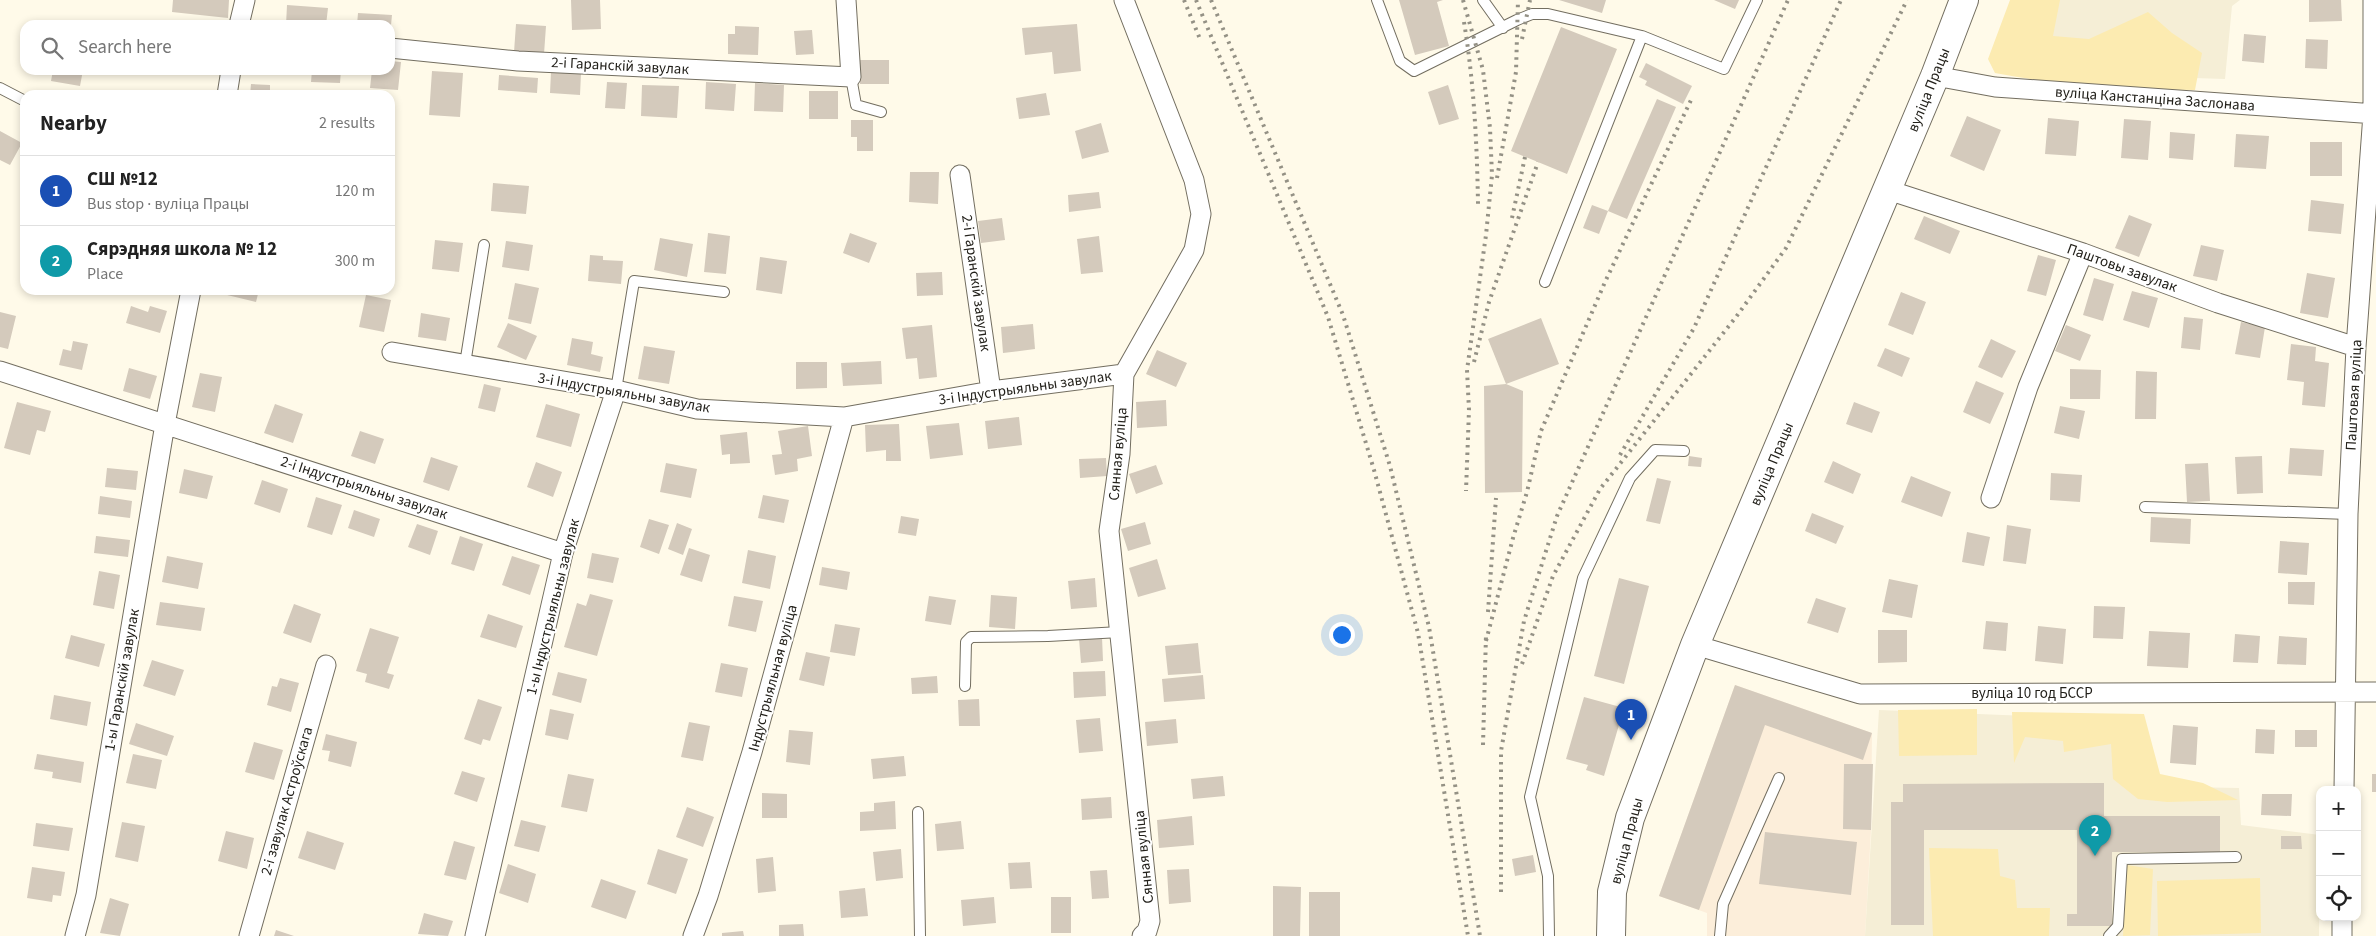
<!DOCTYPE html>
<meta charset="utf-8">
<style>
:root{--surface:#fff;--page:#f2f2f2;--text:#222;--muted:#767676;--line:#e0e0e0;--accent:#1a73e8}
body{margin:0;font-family:"Source Sans 3",sans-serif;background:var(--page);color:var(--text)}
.controls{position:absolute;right:15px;bottom:15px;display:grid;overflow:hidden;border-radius:10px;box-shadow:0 2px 8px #0003}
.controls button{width:45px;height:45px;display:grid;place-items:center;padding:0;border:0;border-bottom:1px solid var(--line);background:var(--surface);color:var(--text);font:25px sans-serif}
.you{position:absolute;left:1341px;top:634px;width:18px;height:18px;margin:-12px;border:4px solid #fff;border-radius:50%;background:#1a73e8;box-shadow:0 0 0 8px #1a73e833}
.badge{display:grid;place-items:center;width:32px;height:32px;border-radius:50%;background:var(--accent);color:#fff;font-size:16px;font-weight:700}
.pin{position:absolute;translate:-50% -41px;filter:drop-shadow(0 1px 2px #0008)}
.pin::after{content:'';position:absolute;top:26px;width:18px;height:15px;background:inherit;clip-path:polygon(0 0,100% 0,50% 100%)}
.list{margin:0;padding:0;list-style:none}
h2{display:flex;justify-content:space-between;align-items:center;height:65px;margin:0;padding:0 20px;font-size:21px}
h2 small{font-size:16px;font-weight:400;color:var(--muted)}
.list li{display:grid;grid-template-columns:32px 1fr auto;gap:15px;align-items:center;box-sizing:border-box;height:70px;padding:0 20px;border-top:1px solid var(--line)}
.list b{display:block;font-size:19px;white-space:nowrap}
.list p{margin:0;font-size:16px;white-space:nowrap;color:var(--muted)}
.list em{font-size:16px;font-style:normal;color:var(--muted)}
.icon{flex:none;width:28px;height:28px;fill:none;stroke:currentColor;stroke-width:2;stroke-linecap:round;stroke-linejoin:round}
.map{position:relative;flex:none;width:2376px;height:936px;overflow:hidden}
.search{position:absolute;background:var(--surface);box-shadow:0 2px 8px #0003;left:20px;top:20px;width:375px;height:55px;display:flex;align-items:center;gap:12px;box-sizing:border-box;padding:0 18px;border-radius:15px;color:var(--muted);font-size:19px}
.panel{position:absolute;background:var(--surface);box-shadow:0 2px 8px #0003;left:20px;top:90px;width:375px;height:205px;border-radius:15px}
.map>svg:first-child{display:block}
.industrial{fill:#fceeda}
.built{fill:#f5eed6}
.green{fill:#fcebb1}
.building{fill:#d4cabc}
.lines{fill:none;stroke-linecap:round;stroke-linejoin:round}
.service-casing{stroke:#736e60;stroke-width:12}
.minor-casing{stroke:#736e60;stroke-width:21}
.secondary-casing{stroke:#736e60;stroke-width:30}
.service{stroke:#fff;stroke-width:10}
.minor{stroke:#fff;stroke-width:19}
.secondary{stroke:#fff;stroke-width:28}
.rail{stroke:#949185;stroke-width:4;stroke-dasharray:2.5 5;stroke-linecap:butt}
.labels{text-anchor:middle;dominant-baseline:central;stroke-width:4;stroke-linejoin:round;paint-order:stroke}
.street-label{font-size:15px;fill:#23211b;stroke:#fff}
</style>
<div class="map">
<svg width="2376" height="936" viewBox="0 0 2376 936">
<rect width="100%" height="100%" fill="#fffae9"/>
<path class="industrial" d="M1735,685L1872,733L1871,830L1865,936H1707V913L1659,896Z"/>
<path class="built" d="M2026,0H2240L2232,6L2225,79L2100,75L2015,27Z
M1879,710L2129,720L2132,786L2239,788L2241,825L2320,835L2319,936H1865Z"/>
<path class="green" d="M2010,0H2060L2053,36L2089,39L2148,12L2172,33L2202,53L2195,90C2128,89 2062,86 1995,73L1988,59Z
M1977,709V755L1899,756L1898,710Z
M2012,712L2144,714L2160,774L2203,783L2238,800L2167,802L2138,799L2113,779L2111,744L2064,752L2063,741L2025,737L2014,763Z
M1929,848L1998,849L2000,876L2015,880L2017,908H2050L2049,936H1933Z
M2127,865L2153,869L2150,935L2123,936Z
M2260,878L2261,933L2158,936L2157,881Z"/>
<path class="building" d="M173,0H229L228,18L172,12Z
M571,0H600L601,29L572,30Z
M1399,0H1443L1437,2L1449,46L1415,55Z
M1559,0H1606L1602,13Z
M1714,0H1739L1735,9Z
M2309,0H2341L2342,21L2309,22Z
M287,5L328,8L326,25H286Z
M358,13L392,15L391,25H357Z
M516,24L546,26L544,54L514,52Z
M1077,24L1081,71L1054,74L1052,52L1025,55L1022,28Z
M735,26L759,27L758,55L728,54V34H735Z
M1561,27L1617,49L1567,174L1511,151Z
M812,30L814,54L796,55L794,31Z
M2244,34L2266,36L2264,63L2242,61Z
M2306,39L2328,40L2327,69L2305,68Z
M860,60H889V84H860Z
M390,61L401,62L398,90L370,88L372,70H390Z
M1646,63L1692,86L1683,104L1645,85L1647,81L1639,77Z
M53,70H83L80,86L51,81Z
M312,70H341L340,83L311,82Z
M432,71L463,73L460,117L429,115Z
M551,72L581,73L580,95L550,93Z
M499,75L538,78L537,93L498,90Z
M607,82L627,83L625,109L605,108Z
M706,82L736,84L734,111L705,109Z
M755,83L784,85L783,112L754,111Z
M251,84L270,85V95H250Z
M642,85L679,86L677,118L641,116Z
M1448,85L1459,119L1439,125L1428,92Z
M809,91H838V119H809Z
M1046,93L1050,115L1019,119L1016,98Z
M1657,99L1676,107L1627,219L1608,211Z
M1967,116L2001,130L1984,171L1950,156Z
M2048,118L2079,121L2076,156L2045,154Z
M2124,119L2151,121L2148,160L2121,158Z
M851,120H873V151H857V137H851Z
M1101,123L1109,152L1082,159L1075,131Z
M0,131L22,143L10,165L0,160Z
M2170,132L2195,134L2193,160L2169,158Z
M2236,134L2269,136L2266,169L2234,167Z
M2310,142H2342V176H2310Z
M910,172H939L938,204L909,202Z
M493,183L529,186L526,214L491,211Z
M1099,192L1101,208L1069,212L1068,195Z
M2311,200L2344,204L2341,234L2308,231Z
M1592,205L1608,211L1599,234L1583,228Z
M2129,215L2152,224L2139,257L2115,248Z
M1924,216L1960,231L1950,254L1914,239Z
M1002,218L1005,240L981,243L978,221Z
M708,233L730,236L726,274L704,272Z
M850,233L877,243L869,263L843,253Z
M1099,236L1103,272L1081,274L1077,239Z
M660,238L693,244L687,277L654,270Z
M435,240L463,243L459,272L432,269Z
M506,241L533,245L529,271L502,267Z
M2201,245L2224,250L2217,281L2193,276Z
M590,255L603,256V260L623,261L621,284L588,281Z
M2038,255L2056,260L2046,296L2027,291Z
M760,257L787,261L782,294L756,290Z
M942,272L943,295L917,296L916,273Z
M2307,273L2335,278L2328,318L2300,313Z
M2094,278L2114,284L2103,321L2083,315Z
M515,283L539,288L531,324L508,319Z
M224,290H259L256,302L223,294Z
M2132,291L2158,298L2149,328L2123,320Z
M1901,292L1926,302L1913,335L1888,325Z
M366,295L391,300L384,332L359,327Z
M131,306L148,312L150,306L167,311L160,333L126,323Z
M0,312L16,316L8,349L0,347Z
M421,313L450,318L446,341L418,337Z
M2184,317L2203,319L2200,350L2181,348Z
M1541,318L1559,364L1506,384L1488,339Z
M2241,322L2265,327L2260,358L2235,354Z
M508,323L537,336L526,360L497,347Z
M1033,324L1035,349L1003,353L1001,327Z
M932,325L937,377L919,379L917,358L906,359L902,328Z
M2066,325L2091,335L2080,361L2055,351Z
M572,338L593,342L591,354L603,357L600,372L567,365Z
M1991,339L2016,351L2002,378L1978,367Z
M73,341L88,344L82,370L59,365L63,349L71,351Z
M2291,344L2316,347L2315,361L2329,363L2325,407L2302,405L2304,382L2287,380Z
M644,346L675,351L669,384L638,379Z
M1885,348L1910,358L1902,377L1877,366Z
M1157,350L1187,363L1176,387L1146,374Z
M881,361L882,384L843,386L841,363Z
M796,362H827V388L796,389Z
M129,368L157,376L150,399L123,391Z
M2070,369L2101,370L2100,399H2070Z
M2136,371L2157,372L2156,419H2135Z
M200,373L222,377L215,412L192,407Z
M1976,381L2004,393L1990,424L1963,412Z
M484,384L501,388L495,412L478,408Z
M1506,384L1523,391L1522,492L1485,493L1484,386Z
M1166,400L1167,426L1137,428L1136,402Z
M17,402L51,411L45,432L37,430L30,455L4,448Z
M1854,402L1880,412L1872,433L1846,424Z
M275,404L303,414L293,443L264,433Z
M546,404L580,414L571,447L536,437Z
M2060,406L2085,411L2079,439L2054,433Z
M1019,417L1022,445L988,449L985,421Z
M959,423L963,455L930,459L926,426Z
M899,424L901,461H886V450L866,452L865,425Z
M808,426L812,456L797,459L798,471L775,475L772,455L782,454L778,431Z
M360,431L384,439L375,464L351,456Z
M747,432L750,463L730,464V454L722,455L720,435Z
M2290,448L2324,450L2322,476L2288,474Z
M1689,456L1702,458L1701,467L1688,466Z
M2262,456L2263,493L2237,494L2235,457Z
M431,457L458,466L449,491L423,482Z
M1106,458L1107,476L1080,478L1079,459Z
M1833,461L1861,474L1853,494L1824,482Z
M536,462L562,472L553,497L527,487Z
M666,463L697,469L691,498L660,492Z
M2208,463L2210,501L2187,502L2185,464Z
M1156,465L1163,484L1136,494L1129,474Z
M107,468L138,471L136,490L105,487Z
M184,469L213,476L207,499L179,493Z
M2051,473L2082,475L2080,502L2050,500Z
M1911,476L1951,492L1942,517L1901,502Z
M1657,478L1671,481L1660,524L1646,521Z
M262,480L288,489L280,513L254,504Z
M763,495L789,500L784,523L758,518Z
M100,496L132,501L130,518L98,514Z
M316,497L342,505L332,535L307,527Z
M354,510L380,519L374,537L348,528Z
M1812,513L1844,526L1836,544L1805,531Z
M901,516L919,519L916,536L898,533Z
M2151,517L2191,519L2190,544L2150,542Z
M649,519L669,525L659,554L640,547Z
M1145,522L1151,544L1128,551L1121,529Z
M677,523L692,529L683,555L668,549Z
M417,524L438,531L430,555L408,547Z
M2007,525L2031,529L2026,564L2003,561Z
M1967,532L1990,537L1984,566L1962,562Z
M96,536L130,540L128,557L94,553Z
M460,536L483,544L474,571L451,564Z
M2280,541L2309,543L2307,575L2278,573Z
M689,548L710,555L702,582L680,575Z
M748,550L776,556L770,589L742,583Z
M592,553L619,558L613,583L587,578Z
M167,556L203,563L198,589L162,582Z
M512,556L540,565L530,595L502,585Z
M1157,559L1166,589L1138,597L1129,568Z
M822,567L850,572L847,590L819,585Z
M99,571L120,575L114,609L93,605Z
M1095,578L1097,607L1071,609L1068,581Z
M1619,578L1649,586L1624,684L1594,676Z
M1889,579L1918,585L1912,618L1882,612Z
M2288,582H2315L2314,605L2288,604Z
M590,594L613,600L597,656L564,647L577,603L586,606Z
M991,595L1017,597L1015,629L989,627Z
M734,596L763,601L756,632L728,626Z
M929,596L956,600L951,625L925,621Z
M1816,598L1846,608L1838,633L1807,623Z
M160,602L205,608L201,631L156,625Z
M294,604L321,614L311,643L283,633Z
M2094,606L2125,607L2123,639L2093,638Z
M488,614L523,626L516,648L480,637Z
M1986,621L2008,623L2006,651L1983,649Z
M835,624L860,628L855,656L830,652Z
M2038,626L2066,629L2063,664L2035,661Z
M370,628L399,637L387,673L394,675L389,689L365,682L367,674L356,671Z
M1878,630H1907V662L1878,663Z
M2149,631L2190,633L2188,668L2147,666Z
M2235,634L2260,636L2258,663L2233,662Z
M71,635L105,644L99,667L65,658Z
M2279,636L2307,638L2306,665L2277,664Z
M1102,637L1103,661L1081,663L1079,639Z
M1198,643L1201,673L1168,675L1165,646Z
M806,652L830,657L824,686L799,680Z
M152,660L184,670L175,696L143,686Z
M721,663L748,668L742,697L715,692Z
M1105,671L1106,696L1074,698L1073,672Z
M558,672L587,679L581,703L552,695Z
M1203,675L1205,699L1164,702L1162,679Z
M937,676L938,693L912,694L911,678Z
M280,678L299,683L291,712L267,705L272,686L277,687Z
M1735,685L1872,733L1863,760L1765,725L1699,910L1659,896Z
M54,695L91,702L87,726L50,719Z
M1584,697L1624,708L1604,776L1586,770L1588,765L1566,759Z
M478,699L502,707L490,741L483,739L481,745L464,739Z
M979,699L980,726H959L958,700Z
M550,709L574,714L568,740L545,735Z
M1100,718L1103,751L1079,753L1076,720Z
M1176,719L1178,743L1147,746L1145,722Z
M689,722L710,726L703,761L681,757Z
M136,723L174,736L167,756L129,744Z
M2173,725L2198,727L2196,765L2170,763Z
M2256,729L2275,730L2274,754L2255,753Z
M789,730L813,732L810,765L786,762Z
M2295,730H2317V747H2295Z
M326,734L357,742L351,767L328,761L330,751L322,750Z
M254,742L283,750L274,780L245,772Z
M37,754L84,762L81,783L52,778L53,772L34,769Z
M133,754L162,760L156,789L126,783Z
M904,756L906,776L873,779L871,759Z
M1844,764H1873L1871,830L1843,829Z
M462,771L485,778L477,802L454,794Z
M568,774L594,779L587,812L561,807Z
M2372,774H2376V792H2372Z
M1223,776L1225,796L1193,799L1191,779Z
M2104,783V816H2220V852H2112V926H2067V914H2077V830H1924V925H1891V802H1903V784Z
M762,793L787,794V818H762Z
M2262,794H2292L2291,816L2261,815Z
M1111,797L1112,818L1082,820L1081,799Z
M895,801L896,829L860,831V812L874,811V803Z
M687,807L714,817L703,847L676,837Z
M1192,816L1194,845L1159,848L1157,820Z
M521,820L546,826L539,852L514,846Z
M961,821L964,849L937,851L935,824Z
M122,822L145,826L138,862L115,857Z
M36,823L73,828L69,851L33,846Z
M226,831L254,838L247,869L218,861Z
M307,831L344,843L335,870L298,858Z
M1765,832L1857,842L1851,895L1759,884Z
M2281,836H2301L2302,849H2281Z
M454,841L475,847L466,880L444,875Z
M658,849L688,859L676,894L647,884Z
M901,849L903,878L876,881L873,852Z
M1533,855L1536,872L1515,876L1512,859Z
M773,857L776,891L758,893L756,859Z
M1030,862L1032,888L1010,889L1008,863Z
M508,864L536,874L528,903L499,893Z
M32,867L65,872L61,896L53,895L52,902L27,898Z
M1189,869L1191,902L1169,904L1167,870Z
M1107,870L1109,898L1092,899L1090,871Z
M601,879L636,891L626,919L591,907Z
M1273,886L1301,887L1300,936H1273Z
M865,888L868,916L841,918L839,891Z
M1309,892H1340V936H1309Z
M994,897L996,923L963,926L961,900Z
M1051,897H1071V933H1051Z
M110,898L129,904L120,936L100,933Z
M424,913L453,921L448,936L418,934Z
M803,924L804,936H779V925Z
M276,930L294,936H274Z
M743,931L744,936H722V933Z"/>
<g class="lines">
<g class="service-casing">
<path id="service" d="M1377,0L1400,61L1414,71L1517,20L1532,14H1548L1642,36L1724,69L1757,0
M1483,0L1503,28
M851,77L856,105L881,112
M0,88L25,101
M1545,282L1642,36
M465,364L484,245
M616,390L634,281L724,292
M2145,507L2348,514
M965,686L966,642L971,637L1048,636L1120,632
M918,812L920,936
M1549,936L1548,876L1530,797L1583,578L1630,478L1655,450L1684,451
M1720,936L1723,904L1779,778
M2109,936L2118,926L2122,859L2236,857"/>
</g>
<g class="minor-casing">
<path id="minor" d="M1124,0L1194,180L1201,214L1194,250L1124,374L1120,454L1109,531L1150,921L1147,931L1142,936
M239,25L245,0
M390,48L518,61L851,77L846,0
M1935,76L1995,87L2376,114
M227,95L231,70
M960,175L991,391
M1888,190L2083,253L2218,303L2356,347
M392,352L616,390L697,409L844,417L991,391L1124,374
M0,371L563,553
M1991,498L2028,387L2083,253
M1695,645L1860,694L2376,692
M2344,790L2348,514L2356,347L2373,114V0
M75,936L86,895L165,424L191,290
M249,936L326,665
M475,936L563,553L616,390
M693,936L708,896L752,752L844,417
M2342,936V917"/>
</g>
<g class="secondary-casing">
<path id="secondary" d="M1611,936L1612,892L1630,818L1695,645L1935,76L1964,0"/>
</g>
<use href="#service" class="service"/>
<use href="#minor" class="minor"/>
<use href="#secondary" class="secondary"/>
<path class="rail" d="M1184,0L1200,39
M1196,0L1328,317L1374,470L1418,633L1468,936
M1211,0L1343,315L1390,466L1429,627L1480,936
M1463,0L1483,70L1490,128L1492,175L1486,235L1467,370L1469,410L1466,491
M1464,22C1474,83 1477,143 1478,204
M1522,39L1530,0
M1497,178L1516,72L1518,0
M1512,218L1525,157
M1474,362L1489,302L1538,162
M1620,455L1694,328L1841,0
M1488,612L1496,498
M1486,641L1513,538L1527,492L1541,431L1605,282L1691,100
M1522,664L1553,576L1600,489L1736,317L1786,248L1907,0
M1483,745L1486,635
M1501,892V751L1524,621L1557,516L1788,0"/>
</g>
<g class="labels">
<g class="street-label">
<text transform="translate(620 66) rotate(3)">2-і Гаранскій завулак</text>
<text transform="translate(1929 90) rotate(-68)">вуліца Працы</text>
<text transform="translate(2155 99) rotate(4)">вуліца Канстанціна Заслонава</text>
<text transform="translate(2122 268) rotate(20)">Паштовы завулак</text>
<text transform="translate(976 283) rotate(82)">2-і Гаранскій завулак</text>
<text transform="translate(1025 388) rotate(-8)">3-і Індустрыяльны завулак</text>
<text transform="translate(624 393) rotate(10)">3-і Індустрыяльны завулак</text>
<text transform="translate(2354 395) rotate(-87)">Паштовая вуліца</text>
<text transform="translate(1118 454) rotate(-85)">Сянная вуліца</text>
<text transform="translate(1772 464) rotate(-67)">вуліца Працы</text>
<text transform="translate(364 488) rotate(18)">2-і Індустрыяльны завулак</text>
<text transform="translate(553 607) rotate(-76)">1-ы Індустрыяльны завулак</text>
<text transform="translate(773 678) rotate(-75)">Індустрыяльная вуліца</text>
<text transform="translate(122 680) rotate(-80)">1-ы Гаранскій завулак</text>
<text x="2032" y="693">вуліца 10 год БССР</text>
<text transform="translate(287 801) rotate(-74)">2-і завулак Астроўскага</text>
<text transform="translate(1627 841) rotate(-75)">вуліца Працы</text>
<text transform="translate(1144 857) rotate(-96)">Сянная вуліца</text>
</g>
</g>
</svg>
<div class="controls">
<button>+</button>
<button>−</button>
<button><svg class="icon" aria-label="locate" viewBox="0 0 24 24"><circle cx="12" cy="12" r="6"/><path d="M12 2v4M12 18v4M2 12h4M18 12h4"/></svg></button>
</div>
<div class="you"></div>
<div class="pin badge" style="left:1631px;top:740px;background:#1a4fb4">1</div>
<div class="pin badge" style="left:2095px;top:856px;background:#0f9aa8">2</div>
<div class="search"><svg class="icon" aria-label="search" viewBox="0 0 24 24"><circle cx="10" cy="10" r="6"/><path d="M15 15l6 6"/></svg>Search here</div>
<section class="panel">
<h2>Nearby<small>2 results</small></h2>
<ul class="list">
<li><span class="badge" style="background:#1a4fb4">1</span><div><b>СШ №12</b><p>Bus stop · вуліца Працы</p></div><em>120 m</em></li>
<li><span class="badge" style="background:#0f9aa8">2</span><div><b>Сярэдняя школа № 12</b><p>Place</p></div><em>300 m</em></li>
</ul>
</section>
</div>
